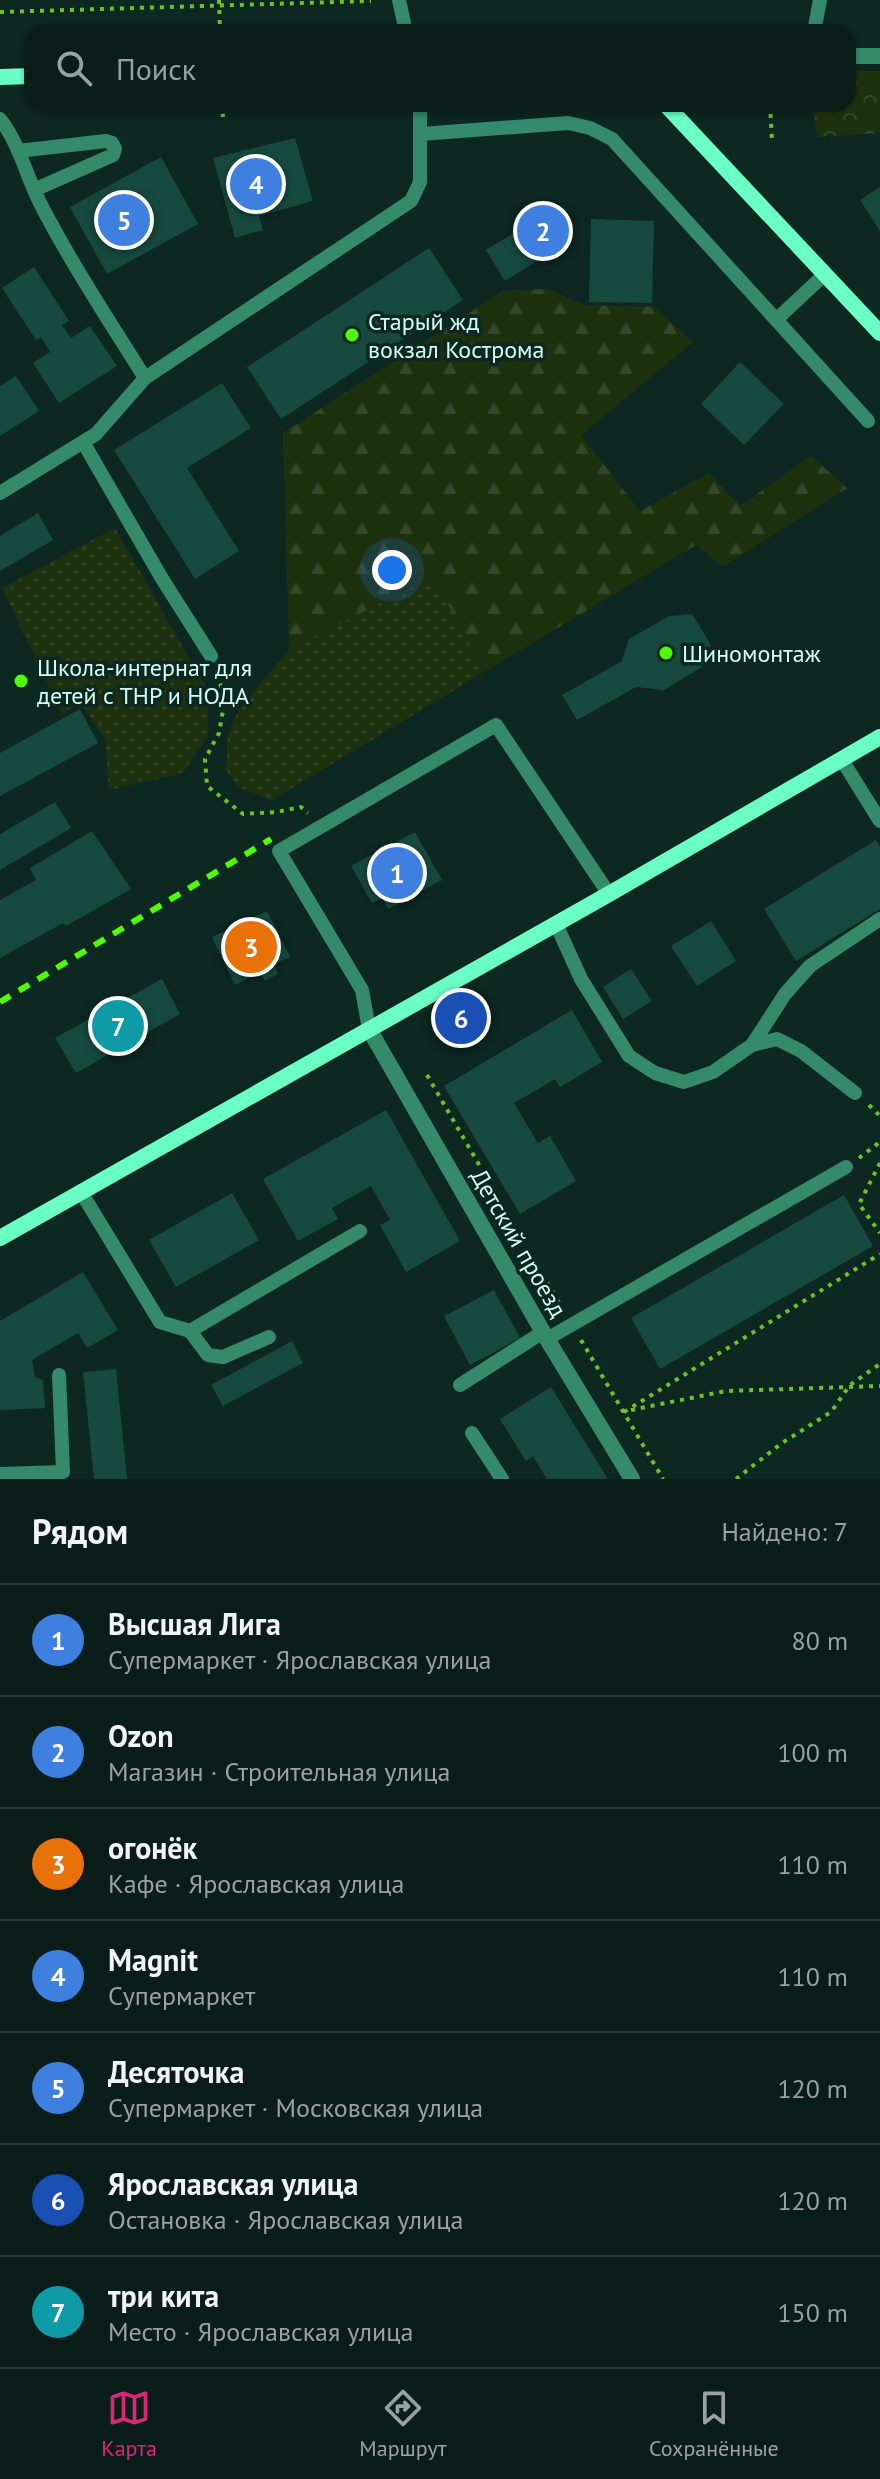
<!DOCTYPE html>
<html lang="ru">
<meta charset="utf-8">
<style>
:root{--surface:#0a1d19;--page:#132622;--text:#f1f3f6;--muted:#99a2a2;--line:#2a3b38;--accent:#db2777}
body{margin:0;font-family:"PT Sans",sans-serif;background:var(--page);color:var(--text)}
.you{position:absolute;left:392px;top:570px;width:28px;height:28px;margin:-20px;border:6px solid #fff;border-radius:50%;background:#1a73e8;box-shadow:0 0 0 12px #1a73e833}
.badge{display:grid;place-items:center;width:52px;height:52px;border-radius:50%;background:var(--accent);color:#fff;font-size:26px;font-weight:700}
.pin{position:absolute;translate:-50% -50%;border:4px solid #fff;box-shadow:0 2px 8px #0006}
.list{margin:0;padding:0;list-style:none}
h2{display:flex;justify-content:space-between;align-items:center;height:104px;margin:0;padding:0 32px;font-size:34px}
h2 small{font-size:26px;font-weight:400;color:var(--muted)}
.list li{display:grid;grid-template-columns:52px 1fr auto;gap:24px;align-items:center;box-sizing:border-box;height:112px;padding:0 32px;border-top:2px solid var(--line)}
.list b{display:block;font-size:30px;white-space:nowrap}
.list p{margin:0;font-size:26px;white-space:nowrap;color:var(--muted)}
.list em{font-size:26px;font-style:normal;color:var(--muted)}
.icon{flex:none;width:44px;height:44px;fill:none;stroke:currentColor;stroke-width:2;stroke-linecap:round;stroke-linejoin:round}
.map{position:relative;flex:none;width:880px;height:1479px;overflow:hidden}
.search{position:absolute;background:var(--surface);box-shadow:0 2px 6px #0004;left:24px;right:24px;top:24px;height:88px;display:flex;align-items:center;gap:20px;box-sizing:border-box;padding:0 28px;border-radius:24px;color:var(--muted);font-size:30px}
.sheet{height:888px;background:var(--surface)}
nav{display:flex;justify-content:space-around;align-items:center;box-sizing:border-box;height:112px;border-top:2px solid var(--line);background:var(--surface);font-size:22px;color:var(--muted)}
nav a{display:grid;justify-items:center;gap:4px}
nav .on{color:var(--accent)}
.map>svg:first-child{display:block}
.grass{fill:url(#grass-dots)}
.forest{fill:url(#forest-firs)}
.park{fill:url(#park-crowns)}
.building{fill:#174a3f}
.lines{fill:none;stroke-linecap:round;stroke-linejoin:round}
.path{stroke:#6ec224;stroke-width:4;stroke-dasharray:4 6;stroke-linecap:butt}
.service{stroke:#348a6a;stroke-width:14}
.minor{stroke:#348a6a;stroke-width:16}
.tertiary{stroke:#348a6a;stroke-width:16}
.secondary{stroke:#6affc5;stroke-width:16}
.rail{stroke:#4ffe00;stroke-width:6;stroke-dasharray:12 10;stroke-linecap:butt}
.poi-dot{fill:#4ffe00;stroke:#0d2721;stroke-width:3}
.labels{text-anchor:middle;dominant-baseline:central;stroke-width:7;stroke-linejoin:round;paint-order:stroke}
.poi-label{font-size:24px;fill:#d3fff2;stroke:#0d2721;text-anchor:start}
.street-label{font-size:24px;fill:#d3fff2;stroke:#0d2721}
</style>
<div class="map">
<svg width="880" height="1479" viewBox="0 0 880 1479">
<defs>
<pattern id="grass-dots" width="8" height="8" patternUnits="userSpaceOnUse" patternTransform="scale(2)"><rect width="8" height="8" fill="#1e310f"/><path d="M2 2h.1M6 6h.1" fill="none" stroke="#334627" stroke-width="1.8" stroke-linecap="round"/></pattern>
<pattern id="forest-firs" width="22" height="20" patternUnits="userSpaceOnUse" patternTransform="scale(2)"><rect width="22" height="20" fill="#1e310f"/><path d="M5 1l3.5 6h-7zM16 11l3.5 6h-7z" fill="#334627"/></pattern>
<pattern id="park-crowns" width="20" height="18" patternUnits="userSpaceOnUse" patternTransform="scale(2)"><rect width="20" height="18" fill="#1e310f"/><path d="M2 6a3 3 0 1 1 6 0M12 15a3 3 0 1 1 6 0" fill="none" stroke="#334627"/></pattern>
</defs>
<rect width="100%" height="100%" fill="#0d2721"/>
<path class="grass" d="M115,528L208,691V736L183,773L109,790L105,740L81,703L62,714L2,588Z
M432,577L486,671L272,800L237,787L226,770L228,735L239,709L289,650Z"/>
<path class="forest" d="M548,289L585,305L654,307L693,342L581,435L640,511L709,473L740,506L811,456L847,488L723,567L696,545L486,671L432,577L289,650L283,433L503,291Z"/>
<path class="park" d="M848,71H880V133L817,137L813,104H848Z"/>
<path class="building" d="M295,138L313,201L259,216L263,230L235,238L213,158Z
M161,157L198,224L107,274L70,207Z
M880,187V231L860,200Z
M553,209L572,239L505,281L486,250Z
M591,219L654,221L652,303L589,302Z
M429,248L463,300L281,419L247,367Z
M34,267L69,321L62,325L71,338L90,326L117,366L59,403L33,363L50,352L41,337L36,340L2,288Z
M740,362L784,404L744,445L701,404Z
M16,376L39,411L0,436V386Z
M222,383L251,428L187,468L239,551L195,579L114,450Z
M38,513L53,540L0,571V536Z
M692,614L711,645L702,667L664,690L636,687L577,720L562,695L622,661L629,639L669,616Z
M80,709L98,743L0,796V753Z
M55,802L71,828L0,870V834Z
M92,831L131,889L66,926L63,923L0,958V900L36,880L30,868Z
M415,832L442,880L388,909L382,898L372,903L351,866Z
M876,840L880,847V909L796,961L764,909Z
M267,911L290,957L274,964L278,974L265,981L260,972L235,985L212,937Z
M711,921L736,961L697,986L671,946Z
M631,969L652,1001L623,1019L603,987Z
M162,979L180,1014L76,1073L55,1038Z
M572,1010L602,1062L560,1087L555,1079L514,1103L538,1143L550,1136L576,1181L520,1214L444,1086Z
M386,1110L460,1241L406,1272L380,1225L390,1220L371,1186L332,1208L338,1219L298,1241L263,1179Z
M232,1193L259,1240L176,1287L149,1240Z
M844,1195L873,1246L660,1369L631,1318Z
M83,1272L118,1330L87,1348L78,1333L32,1360L35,1377L43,1380L45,1408L0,1410V1321Z
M494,1290L520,1338L470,1365L444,1316Z
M292,1341L303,1363L223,1406L211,1385Z
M116,1369L127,1479H94L83,1372Z
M551,1387L608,1479H547L533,1456L526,1461L500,1419Z"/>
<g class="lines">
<path class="path" d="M219,0L220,32
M0,12L371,1
M222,104L223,117
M770,104L772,141
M217,674L225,699L219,733L205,759L207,786L243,814L277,812L301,807L308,813
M427,1075L562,1308
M869,1105L880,1116
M859,1158L880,1142
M880,1163L859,1204L880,1233
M581,1340L663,1479
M631,1410L726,1391L880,1386
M624,1412L880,1254
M736,1479L782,1443L831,1412L850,1385L880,1364"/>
<path class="service" d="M399,0L406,32
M814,32L820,0
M0,119C19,143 26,175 40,203C71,263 109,321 145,378
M421,134L568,123L590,128L612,139L868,421
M18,151L106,141L112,143L115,149L113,155L34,190
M777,319L825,274
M83,442L161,577L211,656
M0,493L96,434L145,378L411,201L420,182V104
M842,760L880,821
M556,924L581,979L629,1056L655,1073L684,1082L713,1072L752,1045L777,1039L801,1051L855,1093
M369,1029L362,990L279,851L496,725L609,894
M752,1045L785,994L810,966L880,919
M81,1192L160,1322L190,1331L208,1355L223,1357L269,1337
M190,1331L360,1231
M547,1339L846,1167
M460,1385L543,1332
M472,1433L502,1479
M0,1474L63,1472L59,1375"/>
<path class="minor" d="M369,1029L547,1339L632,1479"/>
<path class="tertiary" d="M848,56H880"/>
<path class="secondary" d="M0,77L32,76
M665,104L880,333
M0,1238L609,894L880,737"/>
<path class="rail" d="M0,1002L271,839"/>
</g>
<g class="poi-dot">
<circle cx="352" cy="335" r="8"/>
<circle cx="666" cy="653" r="8"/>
<circle cx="21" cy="681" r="8"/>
</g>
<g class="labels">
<g class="poi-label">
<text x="368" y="321">Старый жд<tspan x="368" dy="28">вокзал Кострома</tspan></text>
<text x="682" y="653">Шиномонтаж</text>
<text x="37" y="667">Школа-интернат для<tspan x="37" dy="28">детей с ТНР и НОДА</tspan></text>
</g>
<g class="street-label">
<text transform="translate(519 1243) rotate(60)">Детский проезд</text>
</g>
</g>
</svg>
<div class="you"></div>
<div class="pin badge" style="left:397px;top:873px;background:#3f7fe0">1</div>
<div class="pin badge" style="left:543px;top:231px;background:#3f7fe0">2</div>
<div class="pin badge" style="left:251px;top:947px;background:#e8710a">3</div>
<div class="pin badge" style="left:256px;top:184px;background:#3f7fe0">4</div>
<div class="pin badge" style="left:124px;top:220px;background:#3f7fe0">5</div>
<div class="pin badge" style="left:461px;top:1018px;background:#1a4fb4">6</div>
<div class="pin badge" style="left:118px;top:1026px;background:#0f9aa8">7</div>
<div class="search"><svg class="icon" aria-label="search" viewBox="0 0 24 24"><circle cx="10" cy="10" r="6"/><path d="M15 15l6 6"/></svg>Поиск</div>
</div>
<section class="sheet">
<h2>Рядом<small>Найдено: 7</small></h2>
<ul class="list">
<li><span class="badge" style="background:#3f7fe0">1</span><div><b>Высшая Лига</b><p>Супермаркет · Ярославская улица</p></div><em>80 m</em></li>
<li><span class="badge" style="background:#3f7fe0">2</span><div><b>Ozon</b><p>Магазин · Строительная улица</p></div><em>100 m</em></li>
<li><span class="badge" style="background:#e8710a">3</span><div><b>огонёк</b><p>Кафе · Ярославская улица</p></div><em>110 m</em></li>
<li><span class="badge" style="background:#3f7fe0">4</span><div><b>Magnit</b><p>Супермаркет</p></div><em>110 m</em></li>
<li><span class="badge" style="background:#3f7fe0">5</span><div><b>Десяточка</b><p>Супермаркет · Московская улица</p></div><em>120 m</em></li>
<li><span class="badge" style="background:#1a4fb4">6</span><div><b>Ярославская улица</b><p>Остановка · Ярославская улица</p></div><em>120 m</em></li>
<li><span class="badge" style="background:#0f9aa8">7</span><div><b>три кита</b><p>Место · Ярославская улица</p></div><em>150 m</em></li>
</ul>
</section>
<nav>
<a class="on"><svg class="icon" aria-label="map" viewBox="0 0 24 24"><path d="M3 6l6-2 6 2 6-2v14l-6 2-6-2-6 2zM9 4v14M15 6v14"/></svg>Карта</a>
<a><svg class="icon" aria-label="directions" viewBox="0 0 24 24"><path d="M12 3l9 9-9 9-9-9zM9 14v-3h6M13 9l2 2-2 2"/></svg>Маршрут</a>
<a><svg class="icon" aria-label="saved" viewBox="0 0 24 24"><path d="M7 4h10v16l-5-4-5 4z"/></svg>Сохранённые</a>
</nav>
